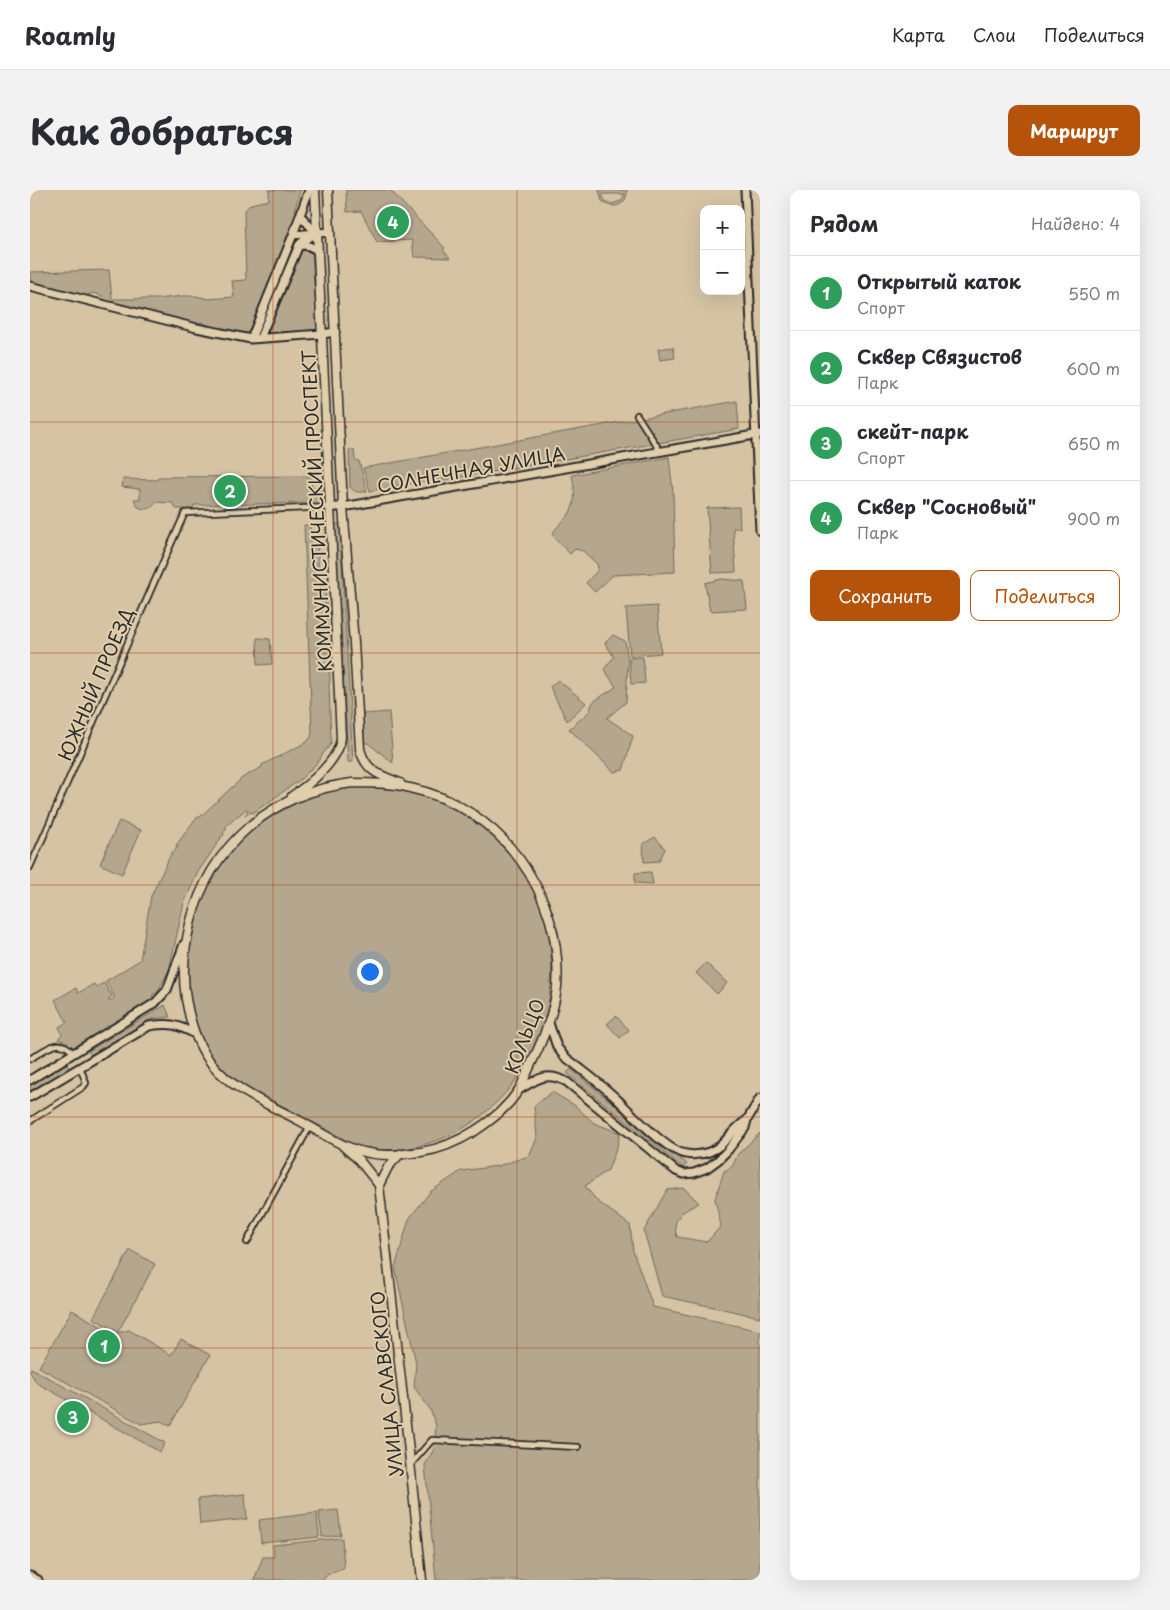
<!DOCTYPE html>
<html lang="ru">
<meta charset="utf-8">
<style>
:root{--surface:#fff;--page:#f2f2f3;--text:#2b2b33;--muted:#7c7c81;--line:#e1e1e2;--accent:#b45309}
body{margin:0;font-family:"Playpen Sans",sans-serif;background:var(--page);color:var(--text)}
.controls{position:absolute;right:15px;top:15px;display:grid;overflow:hidden;border-radius:10px;box-shadow:0 5px 20px #0002}
.controls button{width:45px;height:45px;display:grid;place-items:center;padding:0;border:0;border-bottom:1px solid var(--line);background:var(--surface);color:var(--text);font:25px sans-serif}
.you{position:absolute;left:339px;top:781px;width:18px;height:18px;margin:-12px;border:4px solid #fff;border-radius:50%;background:#1a73e8;box-shadow:0 0 0 8px #1a73e833}
.badge{display:grid;place-items:center;width:32px;height:32px;border-radius:50%;background:var(--accent);color:#fff;font-size:16px;font-weight:700}
.pin{position:absolute;translate:-50% -50%;border:2px solid #fff;box-shadow:0 1px 5px #0006}
.list{margin:0;padding:0;list-style:none}
h2{display:flex;justify-content:space-between;align-items:center;height:65px;margin:0;padding:0 20px;font-size:21px}
h2 small{font-size:16px;font-weight:400;color:var(--muted)}
.list li{display:grid;grid-template-columns:32px 1fr auto;gap:15px;align-items:center;box-sizing:border-box;height:75px;padding:0 20px;border-top:1px solid var(--line)}
.list b{display:block;font-size:19px;white-space:nowrap}
.list p{margin:0;font-size:16px;white-space:nowrap;color:var(--muted)}
.list em{font-size:16px;font-style:normal;color:var(--muted)}
.actions{display:flex;gap:10px;padding:15px 20px}
.actions a{flex:1;padding:11px 0;border:1px solid var(--accent);border-radius:10px;text-align:center;font-size:18px;color:var(--accent)}
.actions .main{background:var(--accent);color:#fff}
.map{position:relative;flex:none;width:730px;height:1390px;overflow:hidden;border-radius:10px}
header{display:flex;align-items:center;gap:30px;box-sizing:border-box;height:70px;padding:0 25px;background:var(--surface);border-bottom:1px solid var(--line)}
header strong{font-size:24px}
nav{display:flex;gap:28px;margin-inline-start:auto;font-size:18px}
.intro{display:flex;align-items:center;justify-content:space-between;box-sizing:border-box;height:120px;padding:0 30px}
h1{margin:0;font-size:35px}
.button{padding:12px 22px;border-radius:10px;background:var(--accent);color:#fff;font-size:18px;font-weight:700}
main{display:flex;gap:30px;padding:0 30px}
aside{flex:1;background:var(--surface);border-radius:10px;box-shadow:0 5px 20px #0002}
.map>svg:first-child{display:block}
.green{fill:#b5a78d;stroke:#70695c;fill-rule:evenodd}
.lines{fill:none;stroke-linecap:round;stroke-linejoin:round}
.street-casing{stroke:#2b2b2b;stroke-width:8}
.secondary-casing{stroke:#2b2b2b;stroke-width:11}
.primary-casing{stroke:#2b2b2b;stroke-width:11}
.street{stroke:#e0cdab;stroke-width:4.5}
.secondary{stroke:#e0cdab;stroke-width:7}
.primary{stroke:#e0cdab;stroke-width:8}
.grid{fill:none;stroke:#af4b15;stroke-width:1;stroke-opacity:0.55}
.labels{text-anchor:middle;dominant-baseline:central;stroke-width:4;stroke-linejoin:round;paint-order:stroke}
.street-label{font-size:18px;fill:#2b2b2b;stroke:#e0cdab}
</style>
<header>
<strong>Roamly</strong>
<nav><a>Карта</a><a>Слои</a><a>Поделиться</a></nav>
</header>
<div class="intro"><h1>Как добраться</h1><a class="button">Маршрут</a></div>
<main>
<div class="map">
<svg width="730" height="1390" viewBox="0 0 730 1390">
<rect width="100%" height="100%" fill="#d5c3a3"/>
<filter id="ink" filterUnits="userSpaceOnUse"><feTurbulence type="fractalNoise" baseFrequency=".02" numOctaves="2"/><feDisplacementMap in="SourceGraphic" scale="10" xChannelSelector="R" yChannelSelector="G"/><feConvolveMatrix kernelMatrix="1 2 1 2 8 2 1 2 1" color-interpolation-filters="sRGB"/></filter>
<g filter="url(#ink)">
<path class="green" d="M239,0H271L270,1L265,19L267,28L221,141L214,145L177,137L176,134L170,132L166,136L74,112L72,106L63,103L56,106L0,93V82L79,80L82,109H127L153,106H166L179,109L204,107L202,91L216,90L214,21L221,14L239,10Z
M316,0H360L415,58L413,60L420,68L384,67L382,50L347,52L331,21L317,22Z
M569,0H597C598,15 583,21 572,11ZM572,4H595L591,11L582,14L575,11Z
M261,60L263,61L236,126L234,125Z
M272,60L282,62L287,140L238,143Z
M643,157L645,168L630,170L628,159Z
M707,211L709,239L403,292L400,290L340,301L333,278Z
M319,260H324L325,270L329,271L337,301C329,303 325,303 320,297Z
M639,267L643,302L645,382L583,385L565,402L556,393L568,380L567,374L553,361L545,359L540,364L522,345C526,337 531,333 537,327C547,314 545,300 542,285Z
M281,286L282,298L291,297V303L286,312L283,313L164,315L163,319H146L143,313L126,312C122,320 115,320 108,317L104,309H110V299L92,297L93,289L127,290L128,287Z
M709,317L710,338H703L706,382L682,383L677,318Z
M305,334H310L323,572H318Z
M274,335H280V340L285,342L287,347L289,390H292L295,396L300,490L299,495L301,554L291,566L290,570L271,589L223,623L221,622L215,626L218,620L216,619L195,637L197,639L193,643L194,645L190,648H191L168,682L154,713L139,780L126,805L124,803L122,806L124,809L42,858L38,853L28,849L32,844L29,837L37,832L25,810L46,798L48,803L64,794L66,797L74,793L82,806L79,808V811L84,808V806L76,791L110,770L121,706L142,662L145,661L148,656L145,657L166,628L170,627L212,588L232,577V575L277,552L281,547L282,542Z
M691,389L714,391L717,419L680,421L675,393Z
M627,416L631,463L600,466L596,418Z
M583,445L595,451L598,470L596,512L577,528L603,546L593,580L584,582L539,539L559,522L563,512L586,497L574,479L584,467L575,453Z
M227,448L240,449L242,474L228,475Z
M613,467L615,493L601,494L599,468Z
M528,490L556,513L537,531L520,497Z
M359,522L363,573L338,553H334L333,524Z
M324,597C348,597 371,599 394,606C505,642 553,764 500,866C482,903 449,934 411,949C381,960 353,964 322,954C297,938 269,926 243,911C219,899 195,887 179,865C168,849 165,830 161,811C156,790 158,770 162,748C176,665 241,608 324,597Z
M89,631L111,640L92,684L70,674Z
M625,647L635,659L629,671L614,672L613,654Z
M621,682L623,694L605,693V683Z
M676,773L697,793L687,804L666,783Z
M135,815L140,827L121,829L61,865L58,861Z
M586,826L599,840L590,848L577,834Z
M36,874L40,878L0,901V895Z
M541,879L657,974L653,978L537,883Z
M522,902L544,915L564,933L590,943L587,957L578,980L555,996L567,1011L600,1035L603,1061L623,1117L730,1141V1390H406L395,1275L404,1259L406,1236L400,1219L384,1197L386,1173L365,1078L379,1029L400,1002L431,981L468,976L499,966L507,948L504,916Z
M730,943V1127L632,1106L614,1041L637,1000L654,998L669,1013C652,1022 641,1026 647,1047L677,1052L691,1036L685,1009L694,981L702,977L708,964Z
M100,1060L125,1074L88,1142L63,1128Z
M42,1120L84,1144L99,1140L141,1165L151,1149L180,1165L140,1236L131,1231L111,1234L9,1177Z
M1,1178L135,1253L130,1262L7,1193L0,1182Z
M215,1304L217,1329L170,1334L168,1309Z
M308,1320L311,1345L292,1347L289,1322Z
M287,1323L289,1347L231,1353L229,1330Z
M312,1348L314,1378C307,1380 297,1383 293,1390H224L233,1367H244L243,1355Z"/>
<g class="lines">
<g class="street-casing">
<path id="street" d="M607,225L630,261
M0,677C53,559 102,440 155,323L300,317
M0,869C15,860 30,845 44,864
M0,931L53,897L56,893L50,877
M217,1052L280,936
M381,1274L402,1250L548,1257"/>
</g>
<g class="secondary-casing">
<path id="secondary" d="M715,0L730,341
M270,25L286,43
M263,45L300,42
M269,55C277,55 283,56 288,62
M0,96L167,138L221,149L292,144L305,142
M230,148L269,55C274,49 281,48 286,43
M221,149L263,45L279,0
M300,317H313L730,244
M519,833L527,857L534,866C553,881 573,895 590,912C604,926 632,955 649,962C658,966 671,965 679,962C696,956 702,938 717,930
M0,890L125,813L137,800L154,754
M489,900C507,889 516,881 537,892L646,981L654,984L664,983L677,978L688,970L698,960L715,938L717,930L730,908
M0,907L119,836C141,833 146,834 165,844
M0,1386L8,1390"/>
</g>
<g class="primary-casing">
<path id="primary" d="M298,0L313,317L324,453L330,559C336,582 350,585 370,593
M322,593C341,593 361,593 380,598C471,617 534,705 527,797C524,824 513,850 501,874C497,883 493,893 488,901C469,930 426,957 391,962C374,964 356,967 339,963C314,959 292,943 270,931C240,915 204,901 182,874C167,856 160,832 156,809C152,784 154,759 160,734C180,655 241,603 322,593Z
M262,606C280,594 309,570 311,548L285,0
M313,956L329,970L349,995
M349,995L378,1252L392,1390
M349,995L358,977L370,964"/>
</g>
<use href="#street" class="street"/>
<use href="#secondary" class="secondary"/>
<use href="#primary" class="primary"/>
</g>
</g>
<path class="grid" d="M243,0V1390M487,0V1390M0,232H730M0,463H730M0,695H730M0,927H730M0,1158H730"/>
<g class="labels">
<g class="street-label">
<text transform="translate(441 279) rotate(-10)">СОЛНЕЧНАЯ УЛИЦА</text>
<text transform="translate(286 321) rotate(-93)">КОММУНИСТИЧЕСКИЙ ПРОСПЕКТ</text>
<text transform="translate(65 494) rotate(-67)">ЮЖНЫЙ ПРОЕЗД</text>
<text transform="translate(494 846) rotate(-69)">КОЛЬЦО</text>
<text transform="translate(356 1194) rotate(-96)">УЛИЦА СЛАВСКОГО</text>
</g>
</g>
</svg>
<div class="controls">
<button>+</button>
<button>−</button>
</div>
<div class="you"></div>
<div class="pin badge" style="left:74px;top:1156px;background:#2e9e5b">1</div>
<div class="pin badge" style="left:200px;top:301px;background:#2e9e5b">2</div>
<div class="pin badge" style="left:43px;top:1227px;background:#2e9e5b">3</div>
<div class="pin badge" style="left:363px;top:32px;background:#2e9e5b">4</div>
</div>
<aside>
<h2>Рядом<small>Найдено: 4</small></h2>
<ul class="list">
<li><span class="badge" style="background:#2e9e5b">1</span><div><b>Открытый каток</b><p>Спорт</p></div><em>550 m</em></li>
<li><span class="badge" style="background:#2e9e5b">2</span><div><b>Сквер Связистов</b><p>Парк</p></div><em>600 m</em></li>
<li><span class="badge" style="background:#2e9e5b">3</span><div><b>скейт-парк</b><p>Спорт</p></div><em>650 m</em></li>
<li><span class="badge" style="background:#2e9e5b">4</span><div><b>Сквер &quot;Сосновый&quot;</b><p>Парк</p></div><em>900 m</em></li>
</ul>
<div class="actions"><a class="main">Сохранить</a><a>Поделиться</a></div>
</aside>
</main>
